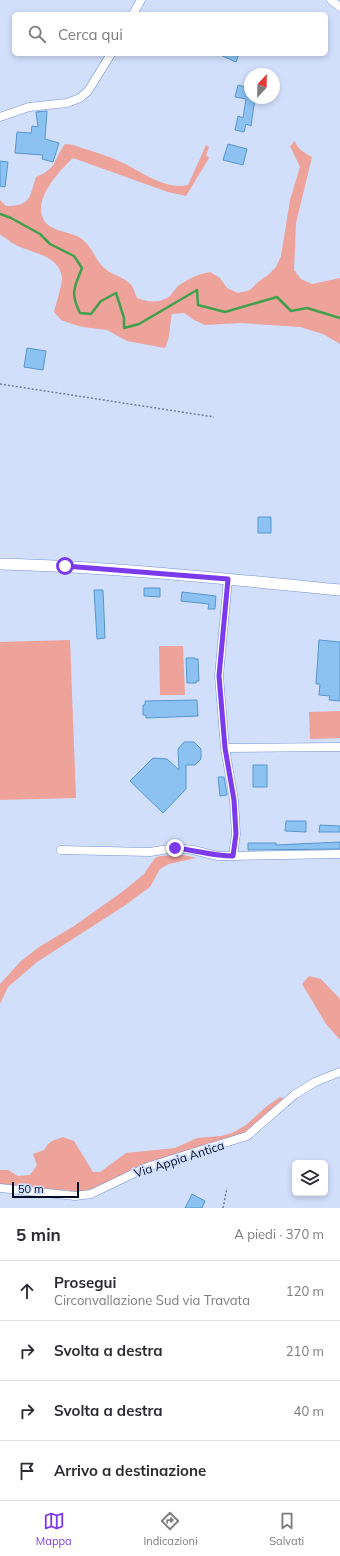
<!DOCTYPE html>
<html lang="it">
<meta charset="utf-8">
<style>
:root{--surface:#fff;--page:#f7f7f7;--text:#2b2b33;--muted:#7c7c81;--line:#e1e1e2;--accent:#7c3aed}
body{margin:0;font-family:Mulish,sans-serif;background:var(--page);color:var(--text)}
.controls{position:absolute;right:12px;bottom:12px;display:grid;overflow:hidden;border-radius:6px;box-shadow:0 2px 6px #0003}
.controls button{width:36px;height:36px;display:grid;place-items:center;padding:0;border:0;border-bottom:1px solid var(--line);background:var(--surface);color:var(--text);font:20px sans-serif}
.compass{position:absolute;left:244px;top:68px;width:36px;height:36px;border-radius:50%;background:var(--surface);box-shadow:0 2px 6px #0003;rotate:22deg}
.scale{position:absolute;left:12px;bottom:10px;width:67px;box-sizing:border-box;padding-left:4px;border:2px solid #050d24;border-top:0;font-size:11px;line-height:14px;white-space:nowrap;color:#050d24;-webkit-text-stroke:3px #d2dffb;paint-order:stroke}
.stop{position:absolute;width:12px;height:12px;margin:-9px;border:3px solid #7c3aed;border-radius:50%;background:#fff}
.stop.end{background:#7c3aed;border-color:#fff;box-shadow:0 1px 4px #0008}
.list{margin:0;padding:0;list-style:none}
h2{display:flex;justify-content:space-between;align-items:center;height:52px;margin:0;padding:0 16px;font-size:17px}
h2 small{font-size:13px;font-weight:400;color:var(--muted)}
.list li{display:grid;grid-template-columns:26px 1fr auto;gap:12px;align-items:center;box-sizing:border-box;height:60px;padding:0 16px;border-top:1px solid var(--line)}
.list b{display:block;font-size:15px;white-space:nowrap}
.list p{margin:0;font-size:13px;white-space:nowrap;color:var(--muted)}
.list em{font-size:13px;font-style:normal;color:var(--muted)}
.icon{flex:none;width:22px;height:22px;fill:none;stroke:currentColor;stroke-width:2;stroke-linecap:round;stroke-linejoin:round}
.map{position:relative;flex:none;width:340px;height:1208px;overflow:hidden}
.search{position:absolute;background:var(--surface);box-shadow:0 2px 6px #0003;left:12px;right:12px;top:12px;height:44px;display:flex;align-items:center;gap:10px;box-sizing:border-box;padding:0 14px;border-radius:6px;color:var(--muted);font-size:15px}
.sheet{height:292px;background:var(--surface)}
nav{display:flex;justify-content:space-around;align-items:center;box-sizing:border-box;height:56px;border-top:1px solid var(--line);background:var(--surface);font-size:11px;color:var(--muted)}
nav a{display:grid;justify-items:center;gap:2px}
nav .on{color:var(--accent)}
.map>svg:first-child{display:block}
.green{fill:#eda29a}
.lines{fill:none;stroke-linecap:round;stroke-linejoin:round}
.stream{stroke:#41a04c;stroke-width:2.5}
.building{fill:#8bc2f2;stroke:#5796cb}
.street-casing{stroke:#7693d4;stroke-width:9}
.secondary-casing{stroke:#7693d4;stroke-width:12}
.path{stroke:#737e98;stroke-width:1.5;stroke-dasharray:2 2;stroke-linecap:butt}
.street{stroke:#fff;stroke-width:8}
.secondary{stroke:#fff;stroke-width:11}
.route{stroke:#7c3aed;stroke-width:5}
.labels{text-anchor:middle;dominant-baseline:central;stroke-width:4;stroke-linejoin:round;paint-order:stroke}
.street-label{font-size:12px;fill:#050d24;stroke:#d2dffb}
</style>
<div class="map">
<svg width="340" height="1208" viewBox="0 0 340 1208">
<rect width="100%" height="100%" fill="#d2dffb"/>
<path class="green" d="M295,141C297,149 305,153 312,157L296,223L294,270L301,279L312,284L340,278V344L323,334L300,327L240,323L205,325L194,320L184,313L172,314C169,327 171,336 165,348L127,341L107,330L83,327L72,324L61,320L54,312C56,304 62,285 62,278C60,256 33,253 18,246C12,244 7,238 0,235V200L6,206C31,206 29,198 36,177C59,167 52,161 65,144C72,144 79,147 85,149C98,153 111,157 123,163C142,172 165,190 188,185L206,145L209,147L206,155L209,158L186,196L168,192L73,158C59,171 29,203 46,223C54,232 73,232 82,239C91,246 95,258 102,266C111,276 125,276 132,286C134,289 135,294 137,298C148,302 159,304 170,296C173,293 175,289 178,286C188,279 198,274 210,272L220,278L227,288L238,293L250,290L258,282L268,275L276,267L281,256L290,200L300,167L290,146Z
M70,640L76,798L0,800V642Z
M159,646H183L185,695H160Z
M340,711V738L310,739L309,712Z
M184,855L196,858L169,864L160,869L150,887L124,906L37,962L8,987L0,1004V984L21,961L39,947L74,926L122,892L144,874L155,858L160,856Z
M309,976L321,979L340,999V1040L326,1024L302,984Z
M280,1097L285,1099L246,1132L102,1186L81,1192L0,1184V1170H8L18,1176L30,1175L37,1165L33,1154L44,1150L48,1144L52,1141L63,1137L74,1141L93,1172H100L126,1153L175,1148L197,1138L221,1136L232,1133L246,1125L267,1106Z"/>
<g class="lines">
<path class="stream" d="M0,214L11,218L40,234L50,244L74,256L82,268C74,288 70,293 80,313L91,314L101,301L116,293L124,318V328L139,324L197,290L198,305L225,312L277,297L291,311L307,308L340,318"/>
</g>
<path class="building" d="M218,54H239L236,62Z
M238,85L250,88V98H255L251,126L246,124L244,132L235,130L238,116L243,118L246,99L235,97Z
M47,111L45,139L59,143L53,162L42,159L43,155L15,153L17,132L31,133L32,126L38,127L36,112Z
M228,144L247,149L243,165L223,160Z
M0,161L8,162L5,187L0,186Z
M27,348L46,351L43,370L24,367Z
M258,517H271V533H258Z
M144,588H160V597L144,596Z
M94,590H103L105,638L97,639Z
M182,592L216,596L215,609H208L209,604L181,601Z
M319,640L340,642V701L329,700L330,696L319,695L320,684H316Z
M186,658H195V659H198L199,681H196V683H187Z
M197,700L198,716L146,718V715H143V705H145V701Z
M184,742H194L201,749V759L195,765H186V789L163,813L130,781L153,758L167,759L179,770L178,749Z
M253,765H267V787H253Z
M218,777H224L227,795L220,796Z
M286,821H306V832L285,831Z
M320,825L340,826V832H319Z
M340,842V849L248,850V843H276V845Z
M192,1194L205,1201L202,1208H185Z"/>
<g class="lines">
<g class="street-casing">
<path id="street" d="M331,0L340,7
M133,14L141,0
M0,117L29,107L67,103L80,98L88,91L111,54
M225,748L339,747
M61,850L150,852L175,848L193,850L218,856H233L236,834L234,800L225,748L219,676L228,579
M233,856L340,854
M0,1188L75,1196L91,1194L147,1167L247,1136L294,1095L315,1082L340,1072"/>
</g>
<g class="secondary-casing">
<path id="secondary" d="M0,564C114,567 227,579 340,590"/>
</g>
<path class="path" d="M0,384L214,417
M223,1208L227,1188"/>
<use href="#street" class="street"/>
<use href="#secondary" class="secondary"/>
</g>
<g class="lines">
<path class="route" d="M65,566L228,579L219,676L225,748L234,800L236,834L233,856C213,856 195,850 175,848"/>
</g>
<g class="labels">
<g class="street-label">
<text transform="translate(179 1159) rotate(-18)">Via Appia Antica</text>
</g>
</g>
</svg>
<div class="controls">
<button><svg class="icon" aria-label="layers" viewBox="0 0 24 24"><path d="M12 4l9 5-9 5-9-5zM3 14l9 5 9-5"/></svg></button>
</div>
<svg class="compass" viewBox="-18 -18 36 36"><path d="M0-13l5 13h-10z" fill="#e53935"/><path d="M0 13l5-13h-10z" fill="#7c7c81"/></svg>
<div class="scale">50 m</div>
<div class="stop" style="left:65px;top:566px"></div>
<div class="stop end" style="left:175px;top:848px"></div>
<div class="search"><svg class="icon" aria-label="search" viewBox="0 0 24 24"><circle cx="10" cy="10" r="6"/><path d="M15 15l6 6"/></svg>Cerca qui</div>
</div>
<section class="sheet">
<h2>5 min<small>A piedi · 370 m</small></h2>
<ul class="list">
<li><svg class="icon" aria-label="ahead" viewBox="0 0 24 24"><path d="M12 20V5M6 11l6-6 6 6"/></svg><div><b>Prosegui</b><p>Circonvallazione Sud via Travata</p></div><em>120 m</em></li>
<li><svg class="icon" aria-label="right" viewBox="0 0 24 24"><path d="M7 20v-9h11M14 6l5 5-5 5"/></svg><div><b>Svolta a destra</b></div><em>210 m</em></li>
<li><svg class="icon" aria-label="right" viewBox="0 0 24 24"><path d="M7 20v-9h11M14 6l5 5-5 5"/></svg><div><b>Svolta a destra</b></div><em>40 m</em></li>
<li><svg class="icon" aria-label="arrive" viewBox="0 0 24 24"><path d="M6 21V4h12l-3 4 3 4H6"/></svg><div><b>Arrivo a destinazione</b></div></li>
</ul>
</section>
<nav>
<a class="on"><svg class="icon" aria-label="map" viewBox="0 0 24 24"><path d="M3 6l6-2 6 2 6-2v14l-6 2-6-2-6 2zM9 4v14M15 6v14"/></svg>Mappa</a>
<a><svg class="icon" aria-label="directions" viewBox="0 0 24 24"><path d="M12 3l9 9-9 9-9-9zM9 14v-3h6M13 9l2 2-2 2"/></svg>Indicazioni</a>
<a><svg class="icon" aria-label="saved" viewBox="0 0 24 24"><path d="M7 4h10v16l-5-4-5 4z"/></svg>Salvati</a>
</nav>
